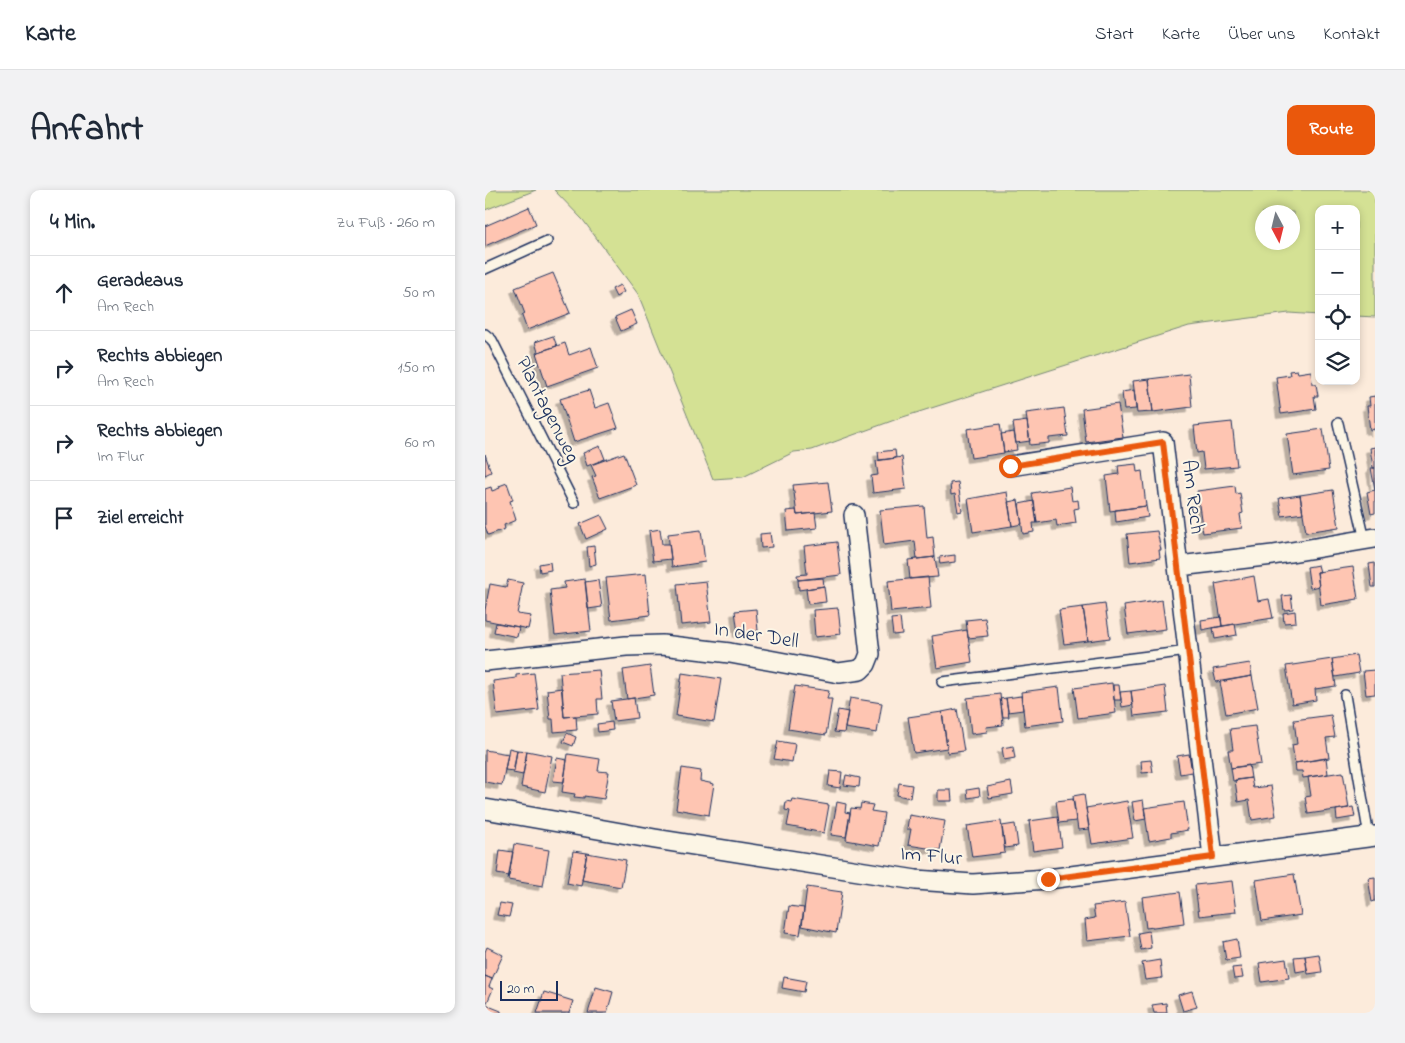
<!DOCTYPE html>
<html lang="de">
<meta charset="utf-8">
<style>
:root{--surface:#fff;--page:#f2f2f3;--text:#1f2937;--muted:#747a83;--line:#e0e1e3;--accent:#ea580c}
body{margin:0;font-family:"Indie Flower",sans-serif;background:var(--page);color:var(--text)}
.controls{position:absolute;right:15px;top:15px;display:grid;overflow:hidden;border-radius:10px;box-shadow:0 2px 8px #0003}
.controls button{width:45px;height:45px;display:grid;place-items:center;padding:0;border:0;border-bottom:1px solid var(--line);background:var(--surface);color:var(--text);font:25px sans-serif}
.compass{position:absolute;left:770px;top:15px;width:45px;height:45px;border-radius:50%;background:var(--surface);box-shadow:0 2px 8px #0003;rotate:173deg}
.scale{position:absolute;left:15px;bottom:12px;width:58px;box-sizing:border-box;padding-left:5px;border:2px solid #1b2f5e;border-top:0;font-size:14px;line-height:18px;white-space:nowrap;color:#1b2f5e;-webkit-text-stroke:4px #fcf5e5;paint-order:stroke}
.stop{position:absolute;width:15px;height:15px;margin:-11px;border:4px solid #ea580c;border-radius:50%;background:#fff}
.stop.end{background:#ea580c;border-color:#fff;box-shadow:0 1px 5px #0008}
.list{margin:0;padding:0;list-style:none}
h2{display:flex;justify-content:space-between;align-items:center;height:65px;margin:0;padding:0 20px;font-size:21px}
h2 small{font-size:16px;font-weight:400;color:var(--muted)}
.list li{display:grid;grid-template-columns:32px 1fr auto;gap:15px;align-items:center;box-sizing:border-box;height:75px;padding:0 20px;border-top:1px solid var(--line)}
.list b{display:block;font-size:19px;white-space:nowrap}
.list p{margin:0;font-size:16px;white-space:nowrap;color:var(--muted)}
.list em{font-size:16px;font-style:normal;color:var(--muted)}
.icon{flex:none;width:28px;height:28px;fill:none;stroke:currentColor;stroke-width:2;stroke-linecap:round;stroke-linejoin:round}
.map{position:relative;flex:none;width:890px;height:823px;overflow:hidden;border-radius:10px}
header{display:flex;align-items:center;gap:30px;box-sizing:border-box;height:70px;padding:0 25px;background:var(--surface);border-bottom:1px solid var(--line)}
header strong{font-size:24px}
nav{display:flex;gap:28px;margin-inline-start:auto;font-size:18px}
.intro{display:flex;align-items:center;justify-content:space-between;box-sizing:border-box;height:120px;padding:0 30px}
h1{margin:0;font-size:35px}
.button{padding:12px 22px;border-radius:10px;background:var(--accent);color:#fff;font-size:18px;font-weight:700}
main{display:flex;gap:30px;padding:0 30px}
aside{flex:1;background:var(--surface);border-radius:10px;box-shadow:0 2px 8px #0003}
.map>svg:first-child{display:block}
.green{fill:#d4e194;stroke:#788879;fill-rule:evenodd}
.building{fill:#fec5b2;stroke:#1b2f5e;filter:url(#shadow)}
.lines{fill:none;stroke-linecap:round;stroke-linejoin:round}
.lane-casing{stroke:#1b2f5e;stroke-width:12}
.street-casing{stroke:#1b2f5e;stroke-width:22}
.lane{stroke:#fcf5e5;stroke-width:9}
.street{stroke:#fcf5e5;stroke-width:19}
.route{stroke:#ea580c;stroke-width:6}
.labels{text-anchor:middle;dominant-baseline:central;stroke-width:4;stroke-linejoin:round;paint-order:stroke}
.street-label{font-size:21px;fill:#1b2f5e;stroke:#fcf5e5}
</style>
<header>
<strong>Karte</strong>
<nav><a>Start</a><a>Karte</a><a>Über uns</a><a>Kontakt</a></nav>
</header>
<div class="intro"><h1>Anfahrt</h1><a class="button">Route</a></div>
<main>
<aside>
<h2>4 Min.<small>Zu Fuß · 260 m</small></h2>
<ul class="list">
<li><svg class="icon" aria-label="ahead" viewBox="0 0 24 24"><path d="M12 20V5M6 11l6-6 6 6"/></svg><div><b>Geradeaus</b><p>Am Rech</p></div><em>50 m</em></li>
<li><svg class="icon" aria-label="right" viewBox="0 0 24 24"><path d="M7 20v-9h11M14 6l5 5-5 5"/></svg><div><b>Rechts abbiegen</b><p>Am Rech</p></div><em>150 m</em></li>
<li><svg class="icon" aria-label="right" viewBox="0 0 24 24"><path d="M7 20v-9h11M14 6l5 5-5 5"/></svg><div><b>Rechts abbiegen</b><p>Im Flur</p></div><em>60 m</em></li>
<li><svg class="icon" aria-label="arrive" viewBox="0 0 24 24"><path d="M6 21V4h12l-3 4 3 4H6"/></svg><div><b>Ziel erreicht</b></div></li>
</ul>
</aside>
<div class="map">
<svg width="890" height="823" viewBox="0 0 890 823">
<defs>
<filter id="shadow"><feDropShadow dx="-4.5" dy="4.5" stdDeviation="0" flood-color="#0004"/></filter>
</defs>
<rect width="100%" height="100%" fill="#fcebdb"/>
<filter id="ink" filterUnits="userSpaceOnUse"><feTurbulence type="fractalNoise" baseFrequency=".02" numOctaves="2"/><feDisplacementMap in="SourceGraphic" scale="10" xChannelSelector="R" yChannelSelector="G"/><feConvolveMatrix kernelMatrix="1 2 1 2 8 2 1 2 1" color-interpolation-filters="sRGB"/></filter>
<g filter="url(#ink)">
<path class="green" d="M0,0H51L0,20Z
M69,0H890V127L871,126V19H834V125L804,123L704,136L415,228L327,260L309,262L258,287L228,289L153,104L98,30ZM778,22H808V52H778Z"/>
<path class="building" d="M44,17L51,34L0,56V36Z
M68,83L85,123L42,140L37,126L40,124L30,98Z
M135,95L139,102L131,107L127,99Z
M146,120L152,134L136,141L130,127Z
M68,146L72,156L53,162L50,152Z
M80,153L84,165L106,157L113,178L62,196L51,163Z
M812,180L813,183L826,181L827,194H831L833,206H829L831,219L796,224L791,187L805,185L804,181Z
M704,184L707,217L668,222L664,189Z
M664,189L668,222L652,223L648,191Z
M104,200L110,218L124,213L133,238L89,252L75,209Z
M649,200L651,219L639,220L637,202Z
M890,206V242L889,239L885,240L882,216H885L884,207Z
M633,214L638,247L601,252L597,219Z
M579,218L583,246L564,248V253L545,255L541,223Z
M542,231L545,251L531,253L528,233Z
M747,232L752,276L719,279L717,262L712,263L709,236Z
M515,234L519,263L486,268L482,239Z
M838,239L844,280L808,285L802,244Z
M529,242L532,260L519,262L516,244Z
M115,256L120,269L102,276L98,263Z
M890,257V278H888L885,258Z
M410,260L411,268L394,270L393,262Z
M139,263L151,295L115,308L107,287L111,286L106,275Z
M0,264L6,282L0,285Z
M417,267L421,299L388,303L386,286L393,285L391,271Z
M651,274L652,282L657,281L661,316L625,321L621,286L634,284L633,276Z
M886,278H890V323L886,324L882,302L890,300Z
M343,292L347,321L312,325L308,295Z
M473,292L477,321L473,322L470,304L466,305L465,293Z
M22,293L28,310L25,311L31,330L19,335L20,339L3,345L0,336V299L6,297L7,301L15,298L14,296Z
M750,296L751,304L755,303L758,323L755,324L757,338L718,343L712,301Z
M585,297L587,311L593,310L594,318L589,319L591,333L572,336L571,330L552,333L547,303Z
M848,300L854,337L821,342L815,305Z
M522,302L527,336L488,342L483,309Z
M815,305L818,323L797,326L794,308Z
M533,310L537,334L527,336L523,312Z
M549,311L552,333H548L549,342L538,344L534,314Z
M439,316L442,348L448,347L450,367L432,369L430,351L399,355L395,320Z
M661,316L663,327L631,332L630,320Z
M311,320L312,325L330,323L332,338L303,341L301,321Z
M116,325L123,339L101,349L95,334Z
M175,339L177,354H184L186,369L168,371L164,341Z
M216,340L220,372L187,377L183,344Z
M672,341L676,360H674L675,368L645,372L642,344Z
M285,343L287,357L276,358L275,344Z
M352,352L356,385L313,390L312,385L322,384L319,356Z
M109,356L111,374L104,376L102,357Z
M470,365V372L455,374L454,367Z
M450,367L453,387L425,389L423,370Z
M65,372L66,380L55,382L54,374Z
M890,373V397H887L884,374Z
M833,375L835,382H832L834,396L825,398L822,377Z
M868,377L873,409L836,415L832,382Z
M161,384L165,425L126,430L121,388Z
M769,386L773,411L784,409L788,428L737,436L730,394Z
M443,387L446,418L406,422L403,391Z
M338,388L339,396L314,400L313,390Z
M100,389L106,441L70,445L65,400L80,398L79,392Z
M23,390L38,393L32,424L46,426L43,439L0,430V420L5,394L21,397Z
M113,390L117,417L103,419L100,392Z
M221,391L226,432L196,435L192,394Z
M339,396L341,412L323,414L321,399Z
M806,405L808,419L799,420L797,406Z
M677,410L681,439L643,444L639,416Z
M620,414L625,448L603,451L598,417Z
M598,417L603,451L579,454L574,420Z
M353,418L356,444L330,447L328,420Z
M271,419L273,441L253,443L250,421Z
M810,421L811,432L799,433L798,423Z
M736,427L737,436L717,440L716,430Z
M415,428L417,444L408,445L406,429Z
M500,428L503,446L483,448L481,430Z
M11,433L34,437L32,447L9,442Z
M750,434L752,445L730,449L728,438Z
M482,440L487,472L452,478L447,446Z
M871,465L874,483L850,487L847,469Z
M847,469L851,496L830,499L831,510L807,514L801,476Z
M765,473L767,486L731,492L728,479Z
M165,476L169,505L142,509L138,480Z
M114,480L117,509H112L113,524L79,527L75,483Z
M890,480V504L881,505L878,481Z
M49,483L54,520L12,525L8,491L31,488V485Z
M197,483L236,489L229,532L191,526Z
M767,486L773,518L741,524L735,492Z
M627,493L631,523L593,528L589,498Z
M628,495H634L636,510H629Z
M310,496L344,501L342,509H347L341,545L303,539Z
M680,496L683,522L649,526L646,501Z
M574,497L578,531L540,536L536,502Z
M77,498L79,527L91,526L92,540L69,542L68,529H65L62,500Z
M646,501L648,515L637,517L635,502Z
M515,504L518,535L501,537L502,542L486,544L482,508Z
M536,506L538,520L523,522L521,508Z
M149,508L152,528L129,531L126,511Z
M365,508L397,513L392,543L360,538Z
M521,508L524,527H518L515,509Z
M472,519L479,561L463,563L457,522Z
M353,520L363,522L359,543L349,542Z
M457,522L462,558L429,563L423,527Z
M846,525L850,547L841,548L844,568L810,573L807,555L812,554L809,530Z
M127,532L128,540L113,542L112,534Z
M770,536L776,574L746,578L743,560H748L745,539Z
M82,543L91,547L88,556L78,552Z
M293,551L310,554L307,572L289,569Z
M528,556L530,568L519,570L517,558Z
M24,558L32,560L29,581L20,580Z
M0,560L23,564L17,595L0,592Z
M32,560L42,561L38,585L28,583Z
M42,561L67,566L60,602L36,597Z
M83,564L115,569L113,581L124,582L119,609L99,606V608L89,607L90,604L77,602Z
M704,564L707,582L695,584L692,566Z
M72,568L82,570L79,592L68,591Z
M841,568L843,584L818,588L817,581H811L810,573Z
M666,570L668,582L657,583L656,571Z
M764,575L766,588L748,591L746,578Z
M197,578L216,581L215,591L229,594L224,625L191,619Z
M345,581L357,582L355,598L343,596Z
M858,582L864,618L823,624L820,607L826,606L823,587Z
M361,585L375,588L374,597L359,595Z
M766,588L768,598L786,596L791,626L767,630L764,610L753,612L750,590Z
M526,592L528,604L504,608L502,597Z
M414,593L427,595L425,608L412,605Z
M494,598L495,606L483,608L482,600Z
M453,600H466L467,611H453Z
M599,604L604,639L593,640L588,606Z
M307,609L344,615L339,643L302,636L305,621L300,620L301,611L306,612Z
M588,609L591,631L574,633L571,611Z
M658,610L661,629L650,631L647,612Z
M642,611L648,648L607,654L601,618Z
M352,612L361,614L360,622L365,623L361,647L346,645Z
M699,612L703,640L686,643V647L664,651L659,618Z
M376,613L388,615L386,621L399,623L394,656L361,650L366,618L375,619Z
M868,617L870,627L852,630L851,620Z
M424,625L460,631L455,660L423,655L426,639H422Z
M573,627L577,657L548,661L544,631Z
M516,631L520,663L487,667L482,636Z
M530,634L533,656L520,658L517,636Z
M29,654L64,660L58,696L23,690Z
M15,660L28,662L24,686L12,684Z
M88,661L102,663L96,696L82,693Z
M102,663L141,670L136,697L97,690Z
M809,684L816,725L777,731L771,690Z
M890,687V711L887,712L883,688Z
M747,691L751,722L714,726L710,695Z
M322,697L357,702L351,743L317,736Z
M695,702L699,733L661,738L657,707Z
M640,712L645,746L602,751L600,730L610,728L608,716Z
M15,713L27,715L24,727L12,725Z
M304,716L319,718L315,745L300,743Z
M664,741L666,758L656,760L653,743Z
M752,749L755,768L741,770L738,752Z
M2,757L18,765L7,789L0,786V762Z
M834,764L837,782L823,784L820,766Z
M820,766L822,780L811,782L809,767Z
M801,769L804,788L777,792L774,773Z
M675,770L677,788L660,790L657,773Z
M756,777L758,788L749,789L747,778Z
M0,786L7,789L4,797L8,799L1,815L16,821V823H0Z
M299,787L321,791L319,802L297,798Z
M111,797L128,802L122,823H103Z
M707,801L712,817L698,821L693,805Z
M59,802L88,811L84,823H52Z
M681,813L682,823H669L667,815Z"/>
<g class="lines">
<g class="lane-casing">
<path id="lane" d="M0,79L62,51
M0,144L7,150L89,313
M853,233L880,350
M457,492L703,461
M860,505L884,647"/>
</g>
<g class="street-casing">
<path id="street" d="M525,276L678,252L728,667
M694,376L788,365L890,348
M0,471L141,456L177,455L245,463L354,483L375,480L381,474L385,464L369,325
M0,619L170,649L431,690L488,694L563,689L890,646"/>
</g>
<use href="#lane" class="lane"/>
<use href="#street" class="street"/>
</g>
</g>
<g class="lines" filter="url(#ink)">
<path class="route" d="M525,276L678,252L728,667L563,689"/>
</g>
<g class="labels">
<g class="street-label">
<text transform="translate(62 220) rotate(63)">Plantagenweg</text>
<text transform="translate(707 307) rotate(83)">Am Rech</text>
<text transform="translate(271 446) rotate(9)">In der Dell</text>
<text transform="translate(446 667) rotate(5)">Im Flur</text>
</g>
</g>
</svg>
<div class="controls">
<button>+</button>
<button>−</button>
<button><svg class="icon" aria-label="locate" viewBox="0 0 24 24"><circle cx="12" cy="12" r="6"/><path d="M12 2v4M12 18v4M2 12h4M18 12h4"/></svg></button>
<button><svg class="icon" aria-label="layers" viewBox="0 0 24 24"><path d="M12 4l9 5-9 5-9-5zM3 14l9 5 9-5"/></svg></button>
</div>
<svg class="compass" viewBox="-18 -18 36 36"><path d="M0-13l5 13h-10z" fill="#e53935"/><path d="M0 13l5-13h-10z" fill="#747a83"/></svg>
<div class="scale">20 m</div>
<div class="stop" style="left:525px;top:276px"></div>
<div class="stop end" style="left:563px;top:689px"></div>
</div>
</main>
